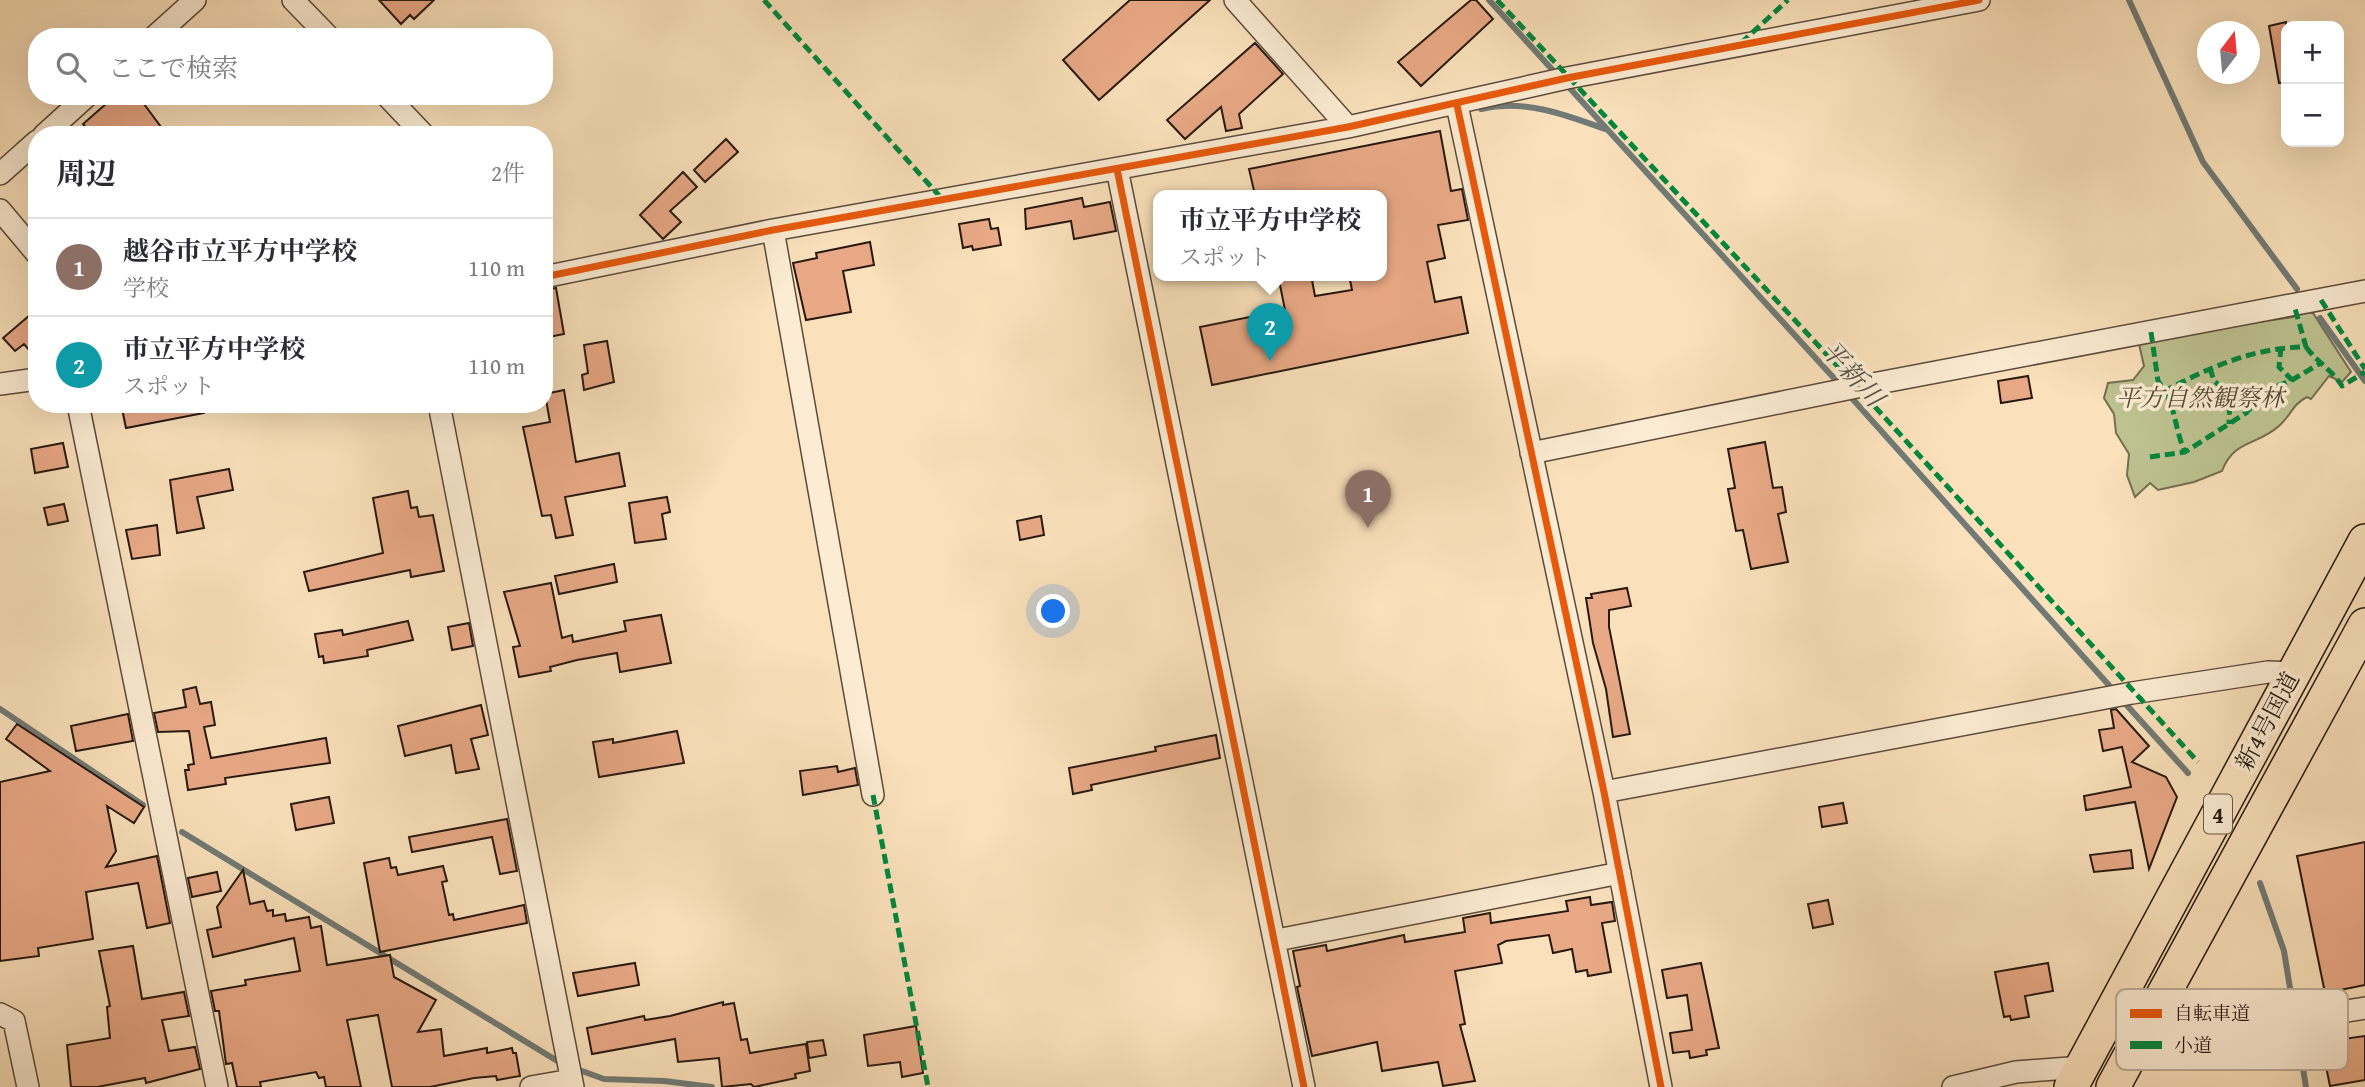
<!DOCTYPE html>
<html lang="ja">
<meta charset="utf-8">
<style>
:root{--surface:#fff;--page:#f7f7f7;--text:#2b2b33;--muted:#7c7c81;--line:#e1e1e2;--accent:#8f2418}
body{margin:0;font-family:"Gentium Book Plus","Noto Serif JP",serif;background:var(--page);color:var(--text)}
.controls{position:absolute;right:21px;top:21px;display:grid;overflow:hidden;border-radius:14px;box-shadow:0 7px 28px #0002}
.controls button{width:63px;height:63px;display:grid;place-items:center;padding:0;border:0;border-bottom:2px solid var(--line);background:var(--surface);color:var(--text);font:35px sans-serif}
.compass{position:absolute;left:2197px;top:21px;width:63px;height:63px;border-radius:50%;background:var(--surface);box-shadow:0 7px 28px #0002;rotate:16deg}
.you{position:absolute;left:1054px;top:612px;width:24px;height:24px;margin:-18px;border:5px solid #fff;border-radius:50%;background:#1a73e8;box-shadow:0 0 0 10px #1a73e833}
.badge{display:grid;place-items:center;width:46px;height:46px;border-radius:50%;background:var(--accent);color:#fff;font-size:23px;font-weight:700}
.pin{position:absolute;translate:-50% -58px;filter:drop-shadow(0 2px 4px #0008)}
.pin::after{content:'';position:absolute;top:37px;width:24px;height:21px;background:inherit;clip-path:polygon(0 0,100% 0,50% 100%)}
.popup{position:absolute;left:1153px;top:190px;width:234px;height:91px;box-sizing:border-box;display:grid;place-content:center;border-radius:14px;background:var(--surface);filter:drop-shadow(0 2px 5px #0005);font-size:23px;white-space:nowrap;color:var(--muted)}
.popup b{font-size:26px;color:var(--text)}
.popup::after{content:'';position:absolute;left:50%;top:100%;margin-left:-14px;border:14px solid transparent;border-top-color:var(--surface)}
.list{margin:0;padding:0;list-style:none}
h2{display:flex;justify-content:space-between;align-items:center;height:91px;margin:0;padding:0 28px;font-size:30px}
h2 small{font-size:23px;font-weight:400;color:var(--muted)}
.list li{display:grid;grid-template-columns:46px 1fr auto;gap:21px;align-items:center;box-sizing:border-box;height:98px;padding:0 28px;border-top:2px solid var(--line)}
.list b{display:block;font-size:26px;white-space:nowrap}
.list p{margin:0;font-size:23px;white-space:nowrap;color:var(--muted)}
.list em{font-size:23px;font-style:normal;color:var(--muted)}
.icon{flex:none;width:38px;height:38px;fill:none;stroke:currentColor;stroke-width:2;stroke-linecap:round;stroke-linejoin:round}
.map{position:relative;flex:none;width:2365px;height:1087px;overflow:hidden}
.search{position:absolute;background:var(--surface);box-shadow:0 7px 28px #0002;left:28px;top:28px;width:525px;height:77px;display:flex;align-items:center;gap:18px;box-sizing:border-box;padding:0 24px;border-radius:28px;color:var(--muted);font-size:26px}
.panel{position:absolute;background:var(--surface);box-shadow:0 7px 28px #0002;left:28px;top:126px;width:525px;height:287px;border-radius:28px}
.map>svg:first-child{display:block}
.green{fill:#bec391;stroke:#726e51;stroke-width:2}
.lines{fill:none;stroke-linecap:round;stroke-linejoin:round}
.stream{stroke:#717a76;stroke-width:6}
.building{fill:#e9a986;stroke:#271911;stroke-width:2}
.minor-casing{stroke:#5c4b3c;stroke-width:24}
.trunk-casing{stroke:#271911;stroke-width:36}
.minor{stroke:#fcecd3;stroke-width:21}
.trunk{stroke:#fae1bb;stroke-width:33}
.quiet{stroke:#00873e;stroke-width:5;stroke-dasharray:10 5;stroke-linecap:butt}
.cycleway-casing{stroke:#fcecd3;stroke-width:11}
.cycleway{stroke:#e8590c;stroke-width:7}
.labels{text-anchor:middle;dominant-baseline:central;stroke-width:7;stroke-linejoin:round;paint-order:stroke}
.shield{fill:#fcecd3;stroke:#67584b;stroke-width:2}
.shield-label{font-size:23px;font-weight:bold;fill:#271911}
.park-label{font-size:24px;font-style:italic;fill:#544c37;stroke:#fcecd3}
.street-label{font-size:24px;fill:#271911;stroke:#fcecd3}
.water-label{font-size:26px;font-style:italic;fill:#52524c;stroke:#fcecd3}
.key{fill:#fcecd3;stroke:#bcad99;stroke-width:2}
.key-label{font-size:19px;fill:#271911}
</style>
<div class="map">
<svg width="2365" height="1087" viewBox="0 0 2365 1087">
<rect width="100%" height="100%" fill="#fae1bb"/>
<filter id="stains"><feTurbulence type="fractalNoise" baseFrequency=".00286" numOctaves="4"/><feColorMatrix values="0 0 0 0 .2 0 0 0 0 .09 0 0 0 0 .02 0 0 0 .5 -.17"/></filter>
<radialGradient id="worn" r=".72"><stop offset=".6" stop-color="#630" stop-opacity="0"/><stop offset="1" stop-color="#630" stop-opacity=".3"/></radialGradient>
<path class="green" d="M2303,311L2313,313L2351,372L2342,382L2329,376L2311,399L2307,397C2293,404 2291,415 2280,425C2258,446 2234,439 2222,471L2194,482L2158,490L2150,483L2135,497L2127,475L2129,454L2116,433L2114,414L2104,398L2108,383L2133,380L2144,366L2139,344L2176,334L2293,317Z"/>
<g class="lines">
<path class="stream" d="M1489,0L1558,76
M2129,0L2203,162L2297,289
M1566,84L1842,387
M1481,109C1524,99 1564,114 1605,129
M2320,318L2365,381
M1849,395L2115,692
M2122,700L2188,773
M0,709L143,805
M182,832L559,1062
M2260,883L2284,951L2306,1087
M582,1071L604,1079L664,1081L712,1087"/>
</g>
<path class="building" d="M379,0H434L414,19L410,15L401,24Z
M1130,0H1210L1099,100L1063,60Z
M1471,0H1476L1493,19L1421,86L1398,62Z
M2286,22V82L2279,83L2269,26Z
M1255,43L1283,74L1239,114L1242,128L1226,131L1221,107L1185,139L1167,120Z
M115,96H138L167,135H92L83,124Z
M1440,131L1451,191L1462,189L1468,220L1438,225L1445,258L1427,262L1435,302L1461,297L1468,333L1212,385L1200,327L1285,310L1278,275H1311L1315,296L1352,290L1349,275H1382V195H1255L1249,169Z
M726,139L738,152L705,182L694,170Z
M683,172L697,187L670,211L681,222L663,239L640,215Z
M1082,198L1084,207L1110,202L1116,231L1074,239L1071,221L1026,229L1025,209Z
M989,219L991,229L998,228L1001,245L973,250L972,246L963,248L959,224Z
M870,242L874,265L843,271L851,312L806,320L793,263L817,258L816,253Z
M556,288L564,334L544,338V290Z
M37,309V359L24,344L15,351L3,338Z
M607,341L614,382L584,390L582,375L588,373L584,345Z
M2028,376L2032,398L2001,403L1998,381Z
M564,390L576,462L619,453L625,486L565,497L573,535L556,538L551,515L542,516L523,427L550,422L545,394Z
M121,404H204V413L126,428Z
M1765,442L1773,488L1782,487L1786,512L1778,514L1788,562L1751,569L1743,530L1736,531L1728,489L1735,488L1728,449Z
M63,443L68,467L35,473L31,449Z
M229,469L233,490L197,497L204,528L177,533L170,480Z
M408,491L411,508L417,507L419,517L433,515L444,571L411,577L410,570L309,591L304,572L383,553L373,498Z
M667,497L670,512L662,514L666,539L635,543L629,503Z
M64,504L68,521L48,525L44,508Z
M1041,516L1044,535L1020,540L1017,521Z
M157,525L160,555L132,559L126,530Z
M614,564L617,582L559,594L555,576Z
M551,583L562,638L572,635L573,642L626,631L624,621L661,615L671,663L620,672L617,653L577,660L550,667L551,671L519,677L513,647L520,646L504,592Z
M1627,588L1631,606L1609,610V627L1630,734L1613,737L1606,689L1593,643L1586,598H1592L1591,594Z
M408,621L413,640L367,650L368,656L324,663L323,656L319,657L315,634L342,630L343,635Z
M469,623L473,646L452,650L448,627Z
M196,687L200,704L211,702L215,725L204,727L211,758L326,738L330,763L225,778L226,784L188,790L185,770H189L188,765L194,764L189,731L158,732L154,713L186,707L183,690Z
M481,705L488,735L471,739L479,769L456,773L451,745L405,756L398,726Z
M2116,709L2149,746L2132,762L2166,777L2177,797L2149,869L2135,802L2086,810L2084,796L2131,787L2122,747L2103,751L2099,730L2114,728L2111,710Z
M128,714L133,741L76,751L71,726Z
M17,724L144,807L134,823L107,806L116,851L106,867L157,856L170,923L147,928L138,883L86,892L93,939L38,948L39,956L0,961V782L50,771L6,739Z
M677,731L684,763L599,777L593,742L613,739V743Z
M1216,735L1220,758L1091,785L1092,790L1073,794L1069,768L1156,751L1155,747Z
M837,766L838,772L855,768L858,785L803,795L800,771Z
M329,797L334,823L296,830L291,804Z
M1843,803L1847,823L1822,827L1819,807Z
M507,819L517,871L500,874L492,837L412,852L409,837Z
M2365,842V985L2325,993L2297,856Z
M2131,850L2133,868L2094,872L2090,855Z
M389,858L391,868L396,867L398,875L443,866L447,881L442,882L449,915L453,914L454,920L524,905L527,923L380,952L364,863Z
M243,870L250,904L264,901L267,911L273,910V916L285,914L286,921L309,917L311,928L321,926L327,965L390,955L394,977L436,1000L418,1032L441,1029L444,1056L487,1048V1053L512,1048L513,1053H516L520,1076L497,1080L496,1076L474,1078L430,1087H392L378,1015L347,1020L361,1087H326L324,1077L319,1078L316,1072L260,1082L261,1087H237L232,1063L226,1064L219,1011H215L211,991L246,985L245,980L300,971L294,938L213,957L207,930L221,927L217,907Z
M217,872L221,891L192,897L188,878Z
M1590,897L1591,905L1612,902L1615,921L1602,923L1611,972L1588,976L1587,970L1576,972L1572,949L1553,953L1549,935L1506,941L1498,945L1502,963L1455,971L1465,1024L1460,1025L1475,1081L1443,1086L1438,1062L1382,1071L1377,1042L1312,1056L1297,987L1300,986L1293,951L1326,945L1327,951L1404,935L1405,942L1465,932L1463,918L1490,913L1491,923L1568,911L1566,901Z
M1828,900L1833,924L1813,928L1808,904Z
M133,946L142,999L184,992L189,1016L162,1020L169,1051L195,1047L200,1069L146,1083L145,1078L97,1087H71L67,1045L110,1038L107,1007L110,1006L99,951Z
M635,963L639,985L578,996L573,973Z
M1701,963L1719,1048L1706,1050L1707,1055L1690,1058L1689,1051L1673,1053L1670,1033L1692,1030L1687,995L1667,998L1662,970Z
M2048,963L2053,991L2025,996L2029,1017L2011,1020L2010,1016L2004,1017L1995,972Z
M723,1002V1005L734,1003L741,1040L747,1039L750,1053L806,1044L810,1071L795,1074L796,1078L754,1087L751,1084L722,1087L719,1058L678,1062L675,1039L592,1054L587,1028L644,1016L645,1020L670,1016Z
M916,1026L923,1073L902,1077L900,1062L868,1066L864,1035Z
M2365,1036V1080L2330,1086L2321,1042Z
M823,1040L826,1055L809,1058L807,1042Z"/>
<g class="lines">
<g class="minor-casing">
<path id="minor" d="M293,0L329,37
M1235,0L1348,127
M154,37L195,0
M387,96L424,135
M1457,105L1604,792L1661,1087
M44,135L87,96
M1117,169L1304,1087
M0,174L37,141
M0,210L37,254
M773,230L873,795
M544,277L773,230L1348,127L1567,78L1979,0
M0,384L37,379
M78,404L217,1087
M439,404L573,1087
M1531,453L1857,387L2365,291
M1604,792L2132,693L2268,672L2292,673
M1277,940L1620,873
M0,1014L14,1021L28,1087
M2135,1045L2365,1008
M531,1087L571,1080
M1953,1087L2016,1072L2082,1067"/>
</g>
<g class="trunk-casing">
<path id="trunk" d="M2071,1087L2365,541
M2113,1087L2365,625"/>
</g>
<use href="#minor" class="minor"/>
<use href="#trunk" class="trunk"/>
<path class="quiet" d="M764,0L943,200
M1497,0L1857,387L2198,762
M1741,43L1788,0
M2321,300L2365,369
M2151,332L2158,381L2165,391C2209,367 2256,347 2306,347L2294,305
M2281,347L2279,367L2292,380
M2306,347C2318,363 2332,370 2342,386L2365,372
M2210,368L2214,381L2230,394L2229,424
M2165,391C2176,411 2175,430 2185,452
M2150,457L2185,452L2246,413L2265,391L2292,380L2319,364
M873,795L928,1087"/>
<g class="cycleway-casing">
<path id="cycleway" d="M1457,105L1604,792L1661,1087
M1117,169L1304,1087
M544,277L773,230L1348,127L1567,78L1979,0"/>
</g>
<use href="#cycleway" class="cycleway"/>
</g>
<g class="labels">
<rect class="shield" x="2204" y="794.5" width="28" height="39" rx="5"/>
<g class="shield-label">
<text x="2218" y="814">4</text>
</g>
<g class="park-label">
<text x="2200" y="397">平方自然観察林</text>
</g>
<g class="street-label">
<text transform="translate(2267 721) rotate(-62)">新4号国道</text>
</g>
<g class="water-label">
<text transform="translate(1853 373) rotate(48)">平新川</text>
</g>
</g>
<rect x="2116" y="989" width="232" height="81" rx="10" class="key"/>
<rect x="2130" y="1009" width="32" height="9" fill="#e8590c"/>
<rect x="2130" y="1041" width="32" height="8" fill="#00873e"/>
<g class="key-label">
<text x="2174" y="1020">自転車道</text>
<text x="2174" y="1052">小道</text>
</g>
<rect width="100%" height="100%" filter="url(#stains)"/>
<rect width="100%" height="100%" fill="url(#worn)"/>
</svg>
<div class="controls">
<button>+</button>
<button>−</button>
</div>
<svg class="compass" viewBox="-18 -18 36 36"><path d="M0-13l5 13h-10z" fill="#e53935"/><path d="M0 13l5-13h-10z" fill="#7c7c81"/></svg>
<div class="you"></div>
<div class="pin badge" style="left:1368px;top:528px;background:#8d6e63">1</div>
<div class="pin badge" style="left:1270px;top:361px;background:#0f9aa8">2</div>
<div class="popup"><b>市立平方中学校</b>スポット</div>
<div class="search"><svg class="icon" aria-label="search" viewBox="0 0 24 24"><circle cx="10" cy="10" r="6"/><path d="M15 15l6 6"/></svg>ここで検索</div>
<section class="panel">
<h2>周辺<small>2件</small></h2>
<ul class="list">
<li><span class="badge" style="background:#8d6e63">1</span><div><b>越谷市立平方中学校</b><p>学校</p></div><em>110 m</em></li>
<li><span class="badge" style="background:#0f9aa8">2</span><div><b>市立平方中学校</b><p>スポット</p></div><em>110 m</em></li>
</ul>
</section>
</div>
